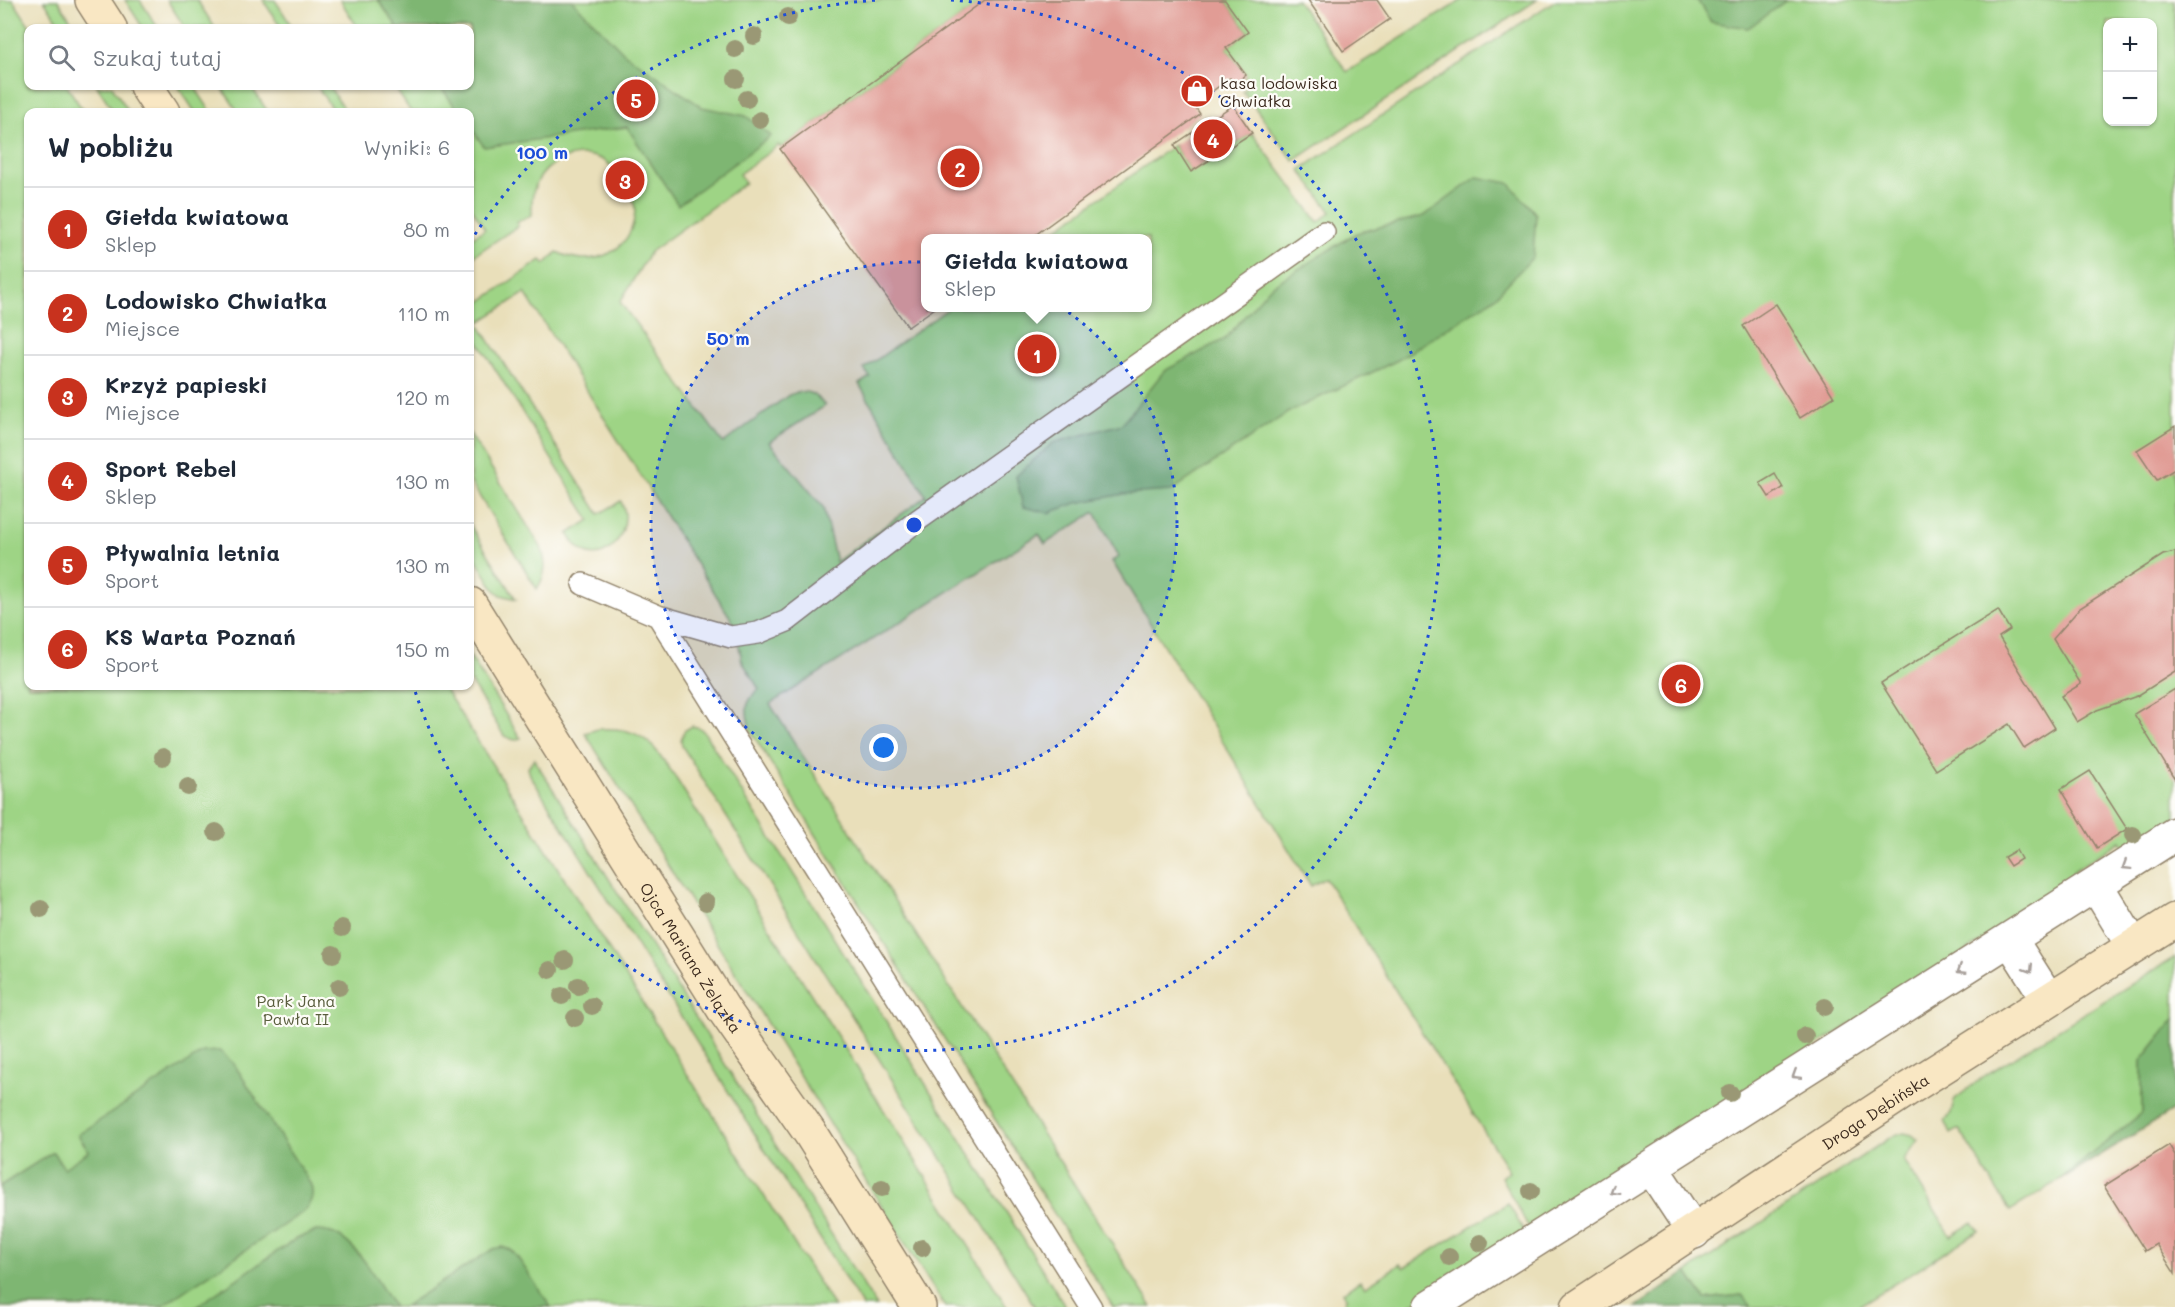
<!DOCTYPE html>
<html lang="pl">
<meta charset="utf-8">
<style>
:root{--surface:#fff;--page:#f6f6f7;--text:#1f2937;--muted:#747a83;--line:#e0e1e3;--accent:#c8321e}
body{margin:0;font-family:Mali,sans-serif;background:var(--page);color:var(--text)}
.controls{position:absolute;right:18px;top:18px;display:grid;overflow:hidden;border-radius:12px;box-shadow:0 2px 4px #0004}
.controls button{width:54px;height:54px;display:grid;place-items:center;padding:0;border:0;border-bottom:2px solid var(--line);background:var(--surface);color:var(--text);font:30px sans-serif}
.you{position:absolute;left:884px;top:748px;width:21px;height:21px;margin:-15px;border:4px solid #fff;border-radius:50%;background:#1a73e8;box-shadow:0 0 0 9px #1a73e833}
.badge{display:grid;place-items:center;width:39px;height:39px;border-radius:50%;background:var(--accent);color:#fff;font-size:20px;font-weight:700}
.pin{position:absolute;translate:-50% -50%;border:3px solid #fff;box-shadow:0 2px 6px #0006}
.popup{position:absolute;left:921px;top:234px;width:231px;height:78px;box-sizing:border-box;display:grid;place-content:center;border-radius:12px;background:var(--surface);filter:drop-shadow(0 2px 4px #0005);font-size:20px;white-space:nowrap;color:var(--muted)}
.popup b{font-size:22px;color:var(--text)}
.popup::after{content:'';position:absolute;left:50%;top:100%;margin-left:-12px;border:12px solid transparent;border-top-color:var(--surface)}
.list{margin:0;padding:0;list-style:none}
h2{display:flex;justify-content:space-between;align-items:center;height:78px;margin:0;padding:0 24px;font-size:26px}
h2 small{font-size:20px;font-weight:400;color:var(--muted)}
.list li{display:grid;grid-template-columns:39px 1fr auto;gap:18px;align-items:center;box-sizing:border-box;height:84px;padding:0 24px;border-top:2px solid var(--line)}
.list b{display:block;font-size:22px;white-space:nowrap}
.list p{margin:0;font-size:20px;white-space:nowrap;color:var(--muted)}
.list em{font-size:20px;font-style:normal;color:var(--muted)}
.icon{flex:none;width:33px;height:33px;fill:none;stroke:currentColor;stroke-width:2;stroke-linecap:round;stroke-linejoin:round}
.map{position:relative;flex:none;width:2175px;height:1307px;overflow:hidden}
.search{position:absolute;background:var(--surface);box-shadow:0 2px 4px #0004;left:24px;top:24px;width:450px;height:66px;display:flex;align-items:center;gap:15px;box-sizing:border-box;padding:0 21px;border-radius:12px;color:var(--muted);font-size:22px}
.panel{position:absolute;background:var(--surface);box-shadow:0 2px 4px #0004;left:24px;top:108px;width:450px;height:582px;border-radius:12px}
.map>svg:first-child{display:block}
.green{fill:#9ed485;stroke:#6c7f52;stroke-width:1.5;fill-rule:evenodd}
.forest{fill:#7eb672;stroke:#5c7048;stroke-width:1.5}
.building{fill:#e19c95}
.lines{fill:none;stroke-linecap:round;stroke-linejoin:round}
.lane-casing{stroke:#92846c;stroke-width:24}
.street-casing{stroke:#92846c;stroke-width:36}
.secondary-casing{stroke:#92846c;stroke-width:36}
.lane{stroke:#fff;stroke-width:21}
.street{stroke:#fff;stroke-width:33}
.secondary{stroke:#f9e7c3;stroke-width:33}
.tree{fill:#9a9875}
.oneway{stroke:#a79f9a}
.ring{fill:none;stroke:#1d4ed8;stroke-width:3;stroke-dasharray:3 6}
.labels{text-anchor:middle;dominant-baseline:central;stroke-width:4.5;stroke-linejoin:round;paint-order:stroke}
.poi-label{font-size:16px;fill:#3b2a1e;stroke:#fdfcf7;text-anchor:start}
.street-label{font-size:16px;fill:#3b2a1e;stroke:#fdfcf7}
.park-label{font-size:16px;fill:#595d3d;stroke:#fdfcf7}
.centre{fill:#1d4ed8;stroke:#fdfcf7;stroke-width:3}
.ring-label{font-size:18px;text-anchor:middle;font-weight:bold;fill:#1d4ed8;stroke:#fdfcf7;stroke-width:4.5;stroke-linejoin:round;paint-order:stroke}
</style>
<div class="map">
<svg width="2175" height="1307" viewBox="0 0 2175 1307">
<rect width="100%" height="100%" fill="#fdfcf7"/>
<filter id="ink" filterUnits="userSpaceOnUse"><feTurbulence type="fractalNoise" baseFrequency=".0167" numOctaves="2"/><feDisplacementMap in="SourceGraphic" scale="12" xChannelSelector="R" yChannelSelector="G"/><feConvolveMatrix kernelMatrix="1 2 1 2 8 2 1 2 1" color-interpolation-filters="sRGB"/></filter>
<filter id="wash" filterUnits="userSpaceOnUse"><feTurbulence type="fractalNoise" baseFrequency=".008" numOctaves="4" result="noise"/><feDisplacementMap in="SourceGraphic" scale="24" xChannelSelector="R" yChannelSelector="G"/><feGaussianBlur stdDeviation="1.35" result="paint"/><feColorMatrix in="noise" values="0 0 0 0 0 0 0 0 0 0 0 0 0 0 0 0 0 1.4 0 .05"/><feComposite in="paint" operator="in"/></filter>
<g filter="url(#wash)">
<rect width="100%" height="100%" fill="#e9dfba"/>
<path class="green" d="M0,0H13L31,28H28V86H67L84,112H28V686H443L834,1307H0Z
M44,0H58L76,28H62Z
M125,0H140L158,28H143Z
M167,0H197L215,28H185Z
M263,0H275L293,28H281Z
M340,0H985L781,148L779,145L739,174L745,183L650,252L620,302L723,443L789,395C806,389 815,392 825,406L769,442L823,507L836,562L926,496L859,384L870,377L864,369L949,308H1148V238H1044L1174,145L1191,172L1252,133L1318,222L1331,212L1300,170L1556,0H2175V818L2126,849L2121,841L2073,871L2079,880L1529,1228L1501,1177L1509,1171L1325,878L1311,886L1112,561L1119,557L1095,512L1045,544L1039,534L770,704L1152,1307H1113L750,730C746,710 743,704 759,689L742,661L735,625L525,293L478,323L599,514L621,501C622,505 625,510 625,514C627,535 606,564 584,552C577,548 572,540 568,534L590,520L470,329V309L541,260L545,264L557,252C592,270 634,252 635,210C635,204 632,198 630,192L640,185L625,163L616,170C611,166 606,161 601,159C575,148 545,162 535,187C531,196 532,206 532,215L516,222L518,226L470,258V239L485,229L470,205V112H411L394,86H470V28H358ZM2108,22H2152V122H2108Z
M1225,0H1297L1347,72L1462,0H1537L1294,161L1243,91L1250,85L1243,77L1246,75L1226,48L1248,32Z
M97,86H112L129,112H114Z
M178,86H194L211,112H195Z
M221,86H251L268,112H238Z
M317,86H329L346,112H334Z
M470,434L541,547C547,564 546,575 537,589L470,481Z
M470,525L516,599L501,595L494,589L470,549Z
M470,656L519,736L521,738L514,740L504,736L470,681Z
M692,726L700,728L704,732L1066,1307H1035L682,746L681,740L684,731Z
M598,729C645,726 653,745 677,780L1007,1307H945L585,733Z
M534,759L877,1307H863L530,775L528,768Z
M2175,957V1019L2142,1060V1113L2057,1182L2010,1211L1959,1129L1951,1134L1945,1121L1951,1113L1955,1099L1987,1074Z
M1904,1133L1912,1135L1918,1140L1904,1160L1951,1236L1973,1222L1979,1231L1857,1307H1752L1742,1295L1705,1299L1687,1272L1891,1137Z
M1508,1203L1524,1231L1407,1307H1348L1344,1301L1347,1299L1343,1292L1360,1281L1365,1287L1400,1264L1404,1268Z"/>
<path class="forest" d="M378,0H572L624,53L702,107L746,116L771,136L678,205L627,127L484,147L470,126V112H459L440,86H470V28H398Z
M1697,0H1787L1748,28L1711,22Z
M1477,177L1509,183L1536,214L1533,257L1493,299L1398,360L1289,412L1171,491L1124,494L1076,503L1049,513L1023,507L1016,476L1053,443L1122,424L1164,371L1225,339L1270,287L1356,233L1424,216Z
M2175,1019V1109L2057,1182L2142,1113V1060Z
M220,1051L234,1064L311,1185C314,1197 311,1203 303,1212L160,1307H0V1186L53,1152L64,1168L89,1151L78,1135L203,1052Z
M316,1231C322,1231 329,1232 334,1234C360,1245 379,1285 394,1307H196L297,1238Z
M502,1247L511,1250L518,1258L551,1307H403L493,1249Z
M1687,1272L1705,1299L1742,1295L1752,1307H1636Z"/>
<g id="blocks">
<path class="building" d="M985,0H1225L1248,32L1226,48L1246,75L1234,84L1230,78L1194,105L1200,114L1031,238H926V308H935L908,327L780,149Z
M1308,0H1377L1390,19L1343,51Z
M1233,105L1252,133L1191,172L1174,145Z
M1776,304L1834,397L1800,418L1743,326Z
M2175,426V469L2157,480L2137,450Z
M1775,474L1783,488L1769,497L1760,483Z
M2175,552V672L2137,696L2097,710L2077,722L2061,696L2081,684L2053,639L2080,608L2163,555Z
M1998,610L2010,630L1999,637L2055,728L2024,748L2009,724L1936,770L1881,683Z
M2175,689V780L2134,714Z
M2090,771L2127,829L2097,848L2061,789Z
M2016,850L2021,859L2010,866L2004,857Z
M2169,1145L2175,1155V1274L2156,1244L2145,1251L2104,1186Z"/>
</g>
</g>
<g filter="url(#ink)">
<use href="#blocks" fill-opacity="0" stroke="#92846c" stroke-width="1.5"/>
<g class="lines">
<g class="lane-casing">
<path id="lane" d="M583,584L658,616L1091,1307
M658,616L731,637L758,633L787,621L918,520L1324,232"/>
</g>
<g class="street-casing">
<path id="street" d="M2096,885L2133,946
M2010,939L2048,999
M1651,1167L1694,1232
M1430,1307L2175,834"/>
</g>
<g class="secondary-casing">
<g id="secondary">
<path d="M92,0L110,28"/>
<path d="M146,86L163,112"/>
<path id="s1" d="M470,604L724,1010L810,1133L919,1307"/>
<path id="s2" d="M1578,1307L1908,1089L2175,920"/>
</g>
</g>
<use href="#lane" class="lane"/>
<use href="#street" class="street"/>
<use href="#secondary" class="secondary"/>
</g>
<g class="tree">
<circle cx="788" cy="17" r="9"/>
<circle cx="754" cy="36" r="9"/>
<circle cx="735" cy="49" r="9"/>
<circle cx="736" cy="79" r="9"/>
<circle cx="747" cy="99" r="9"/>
<circle cx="760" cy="120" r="9"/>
<circle cx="163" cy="757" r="9"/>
<circle cx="188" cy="787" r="9"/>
<circle cx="216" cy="832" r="9"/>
<circle cx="2133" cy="835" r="9"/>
<circle cx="706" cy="902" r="9"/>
<circle cx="41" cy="909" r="9"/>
<circle cx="342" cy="928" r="9"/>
<circle cx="333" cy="954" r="9"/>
<circle cx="565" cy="960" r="9"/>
<circle cx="550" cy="970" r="9"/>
<circle cx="578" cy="986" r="9"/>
<circle cx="339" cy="987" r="9"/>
<circle cx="562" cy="996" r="9"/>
<circle cx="592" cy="1006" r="9"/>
<circle cx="1825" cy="1007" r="9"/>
<circle cx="575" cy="1018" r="9"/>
<circle cx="1805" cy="1036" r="9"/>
<circle cx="1730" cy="1093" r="9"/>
<circle cx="882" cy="1188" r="9"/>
<circle cx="1531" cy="1191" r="9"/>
<circle cx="1480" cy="1243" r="9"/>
<circle cx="922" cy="1248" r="9"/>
<circle cx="1449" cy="1257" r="9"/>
</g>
<defs><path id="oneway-chevron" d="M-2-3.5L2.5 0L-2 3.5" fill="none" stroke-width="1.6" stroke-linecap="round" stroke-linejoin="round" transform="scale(1.5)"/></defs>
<g class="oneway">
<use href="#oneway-chevron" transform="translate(2126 866) rotate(148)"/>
<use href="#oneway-chevron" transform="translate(2029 969) rotate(58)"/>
<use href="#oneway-chevron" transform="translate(1961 970) rotate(148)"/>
<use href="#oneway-chevron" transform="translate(1796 1075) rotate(148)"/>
<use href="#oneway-chevron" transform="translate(1614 1191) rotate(148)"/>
</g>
</g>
<circle cx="914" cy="525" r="263" fill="#1d4ed8" fill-opacity=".12"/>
<g class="ring">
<circle cx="914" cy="525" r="263"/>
<path d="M470 242A526 526 0 0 1 877 0M951 0A526 526 0 1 1 414 688"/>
</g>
<defs>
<g id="shop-disc" transform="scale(1.725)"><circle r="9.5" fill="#c8321e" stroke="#fdfcf7"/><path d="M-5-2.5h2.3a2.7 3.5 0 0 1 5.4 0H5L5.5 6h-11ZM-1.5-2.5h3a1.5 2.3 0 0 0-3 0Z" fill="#fff"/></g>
</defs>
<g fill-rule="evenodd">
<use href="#shop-disc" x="1197" y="91"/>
</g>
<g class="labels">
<g class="poi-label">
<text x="1220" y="82">kasa lodowiska<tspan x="1220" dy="18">Chwiałka</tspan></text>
</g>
<g class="street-label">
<text stroke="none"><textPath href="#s1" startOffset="417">Ojca Mariana Żelazka</textPath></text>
<text stroke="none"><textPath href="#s2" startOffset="356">Droga Dębińska</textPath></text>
</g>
<g class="park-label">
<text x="296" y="1000">Park Jana<tspan x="296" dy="18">Pawła II</tspan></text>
</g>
</g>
<circle cx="914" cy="525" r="9" class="centre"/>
<g class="ring-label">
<text x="542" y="159">100 m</text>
<text x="728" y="345">50 m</text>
</g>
</svg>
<div class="controls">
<button>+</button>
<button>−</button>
</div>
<div class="you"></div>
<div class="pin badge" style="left:1037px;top:354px">1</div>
<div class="popup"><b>Giełda kwiatowa</b>Sklep</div>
<div class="pin badge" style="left:960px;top:168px">2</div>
<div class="pin badge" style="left:625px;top:180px">3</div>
<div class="pin badge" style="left:1213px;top:139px">4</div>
<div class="pin badge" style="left:636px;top:99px">5</div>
<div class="pin badge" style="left:1681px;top:684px">6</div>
<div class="search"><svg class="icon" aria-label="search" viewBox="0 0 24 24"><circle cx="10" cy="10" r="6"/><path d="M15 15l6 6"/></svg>Szukaj tutaj</div>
<section class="panel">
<h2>W pobliżu<small>Wyniki: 6</small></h2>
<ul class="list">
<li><span class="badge">1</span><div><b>Giełda kwiatowa</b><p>Sklep</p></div><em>80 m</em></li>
<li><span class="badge">2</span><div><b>Lodowisko Chwiałka</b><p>Miejsce</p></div><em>110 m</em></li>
<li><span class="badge">3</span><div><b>Krzyż papieski</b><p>Miejsce</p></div><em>120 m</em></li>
<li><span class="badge">4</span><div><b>Sport Rebel</b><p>Sklep</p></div><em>130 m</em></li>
<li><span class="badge">5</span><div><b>Pływalnia letnia</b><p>Sport</p></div><em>130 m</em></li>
<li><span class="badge">6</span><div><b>KS Warta Poznań</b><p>Sport</p></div><em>150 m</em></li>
</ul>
</section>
</div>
